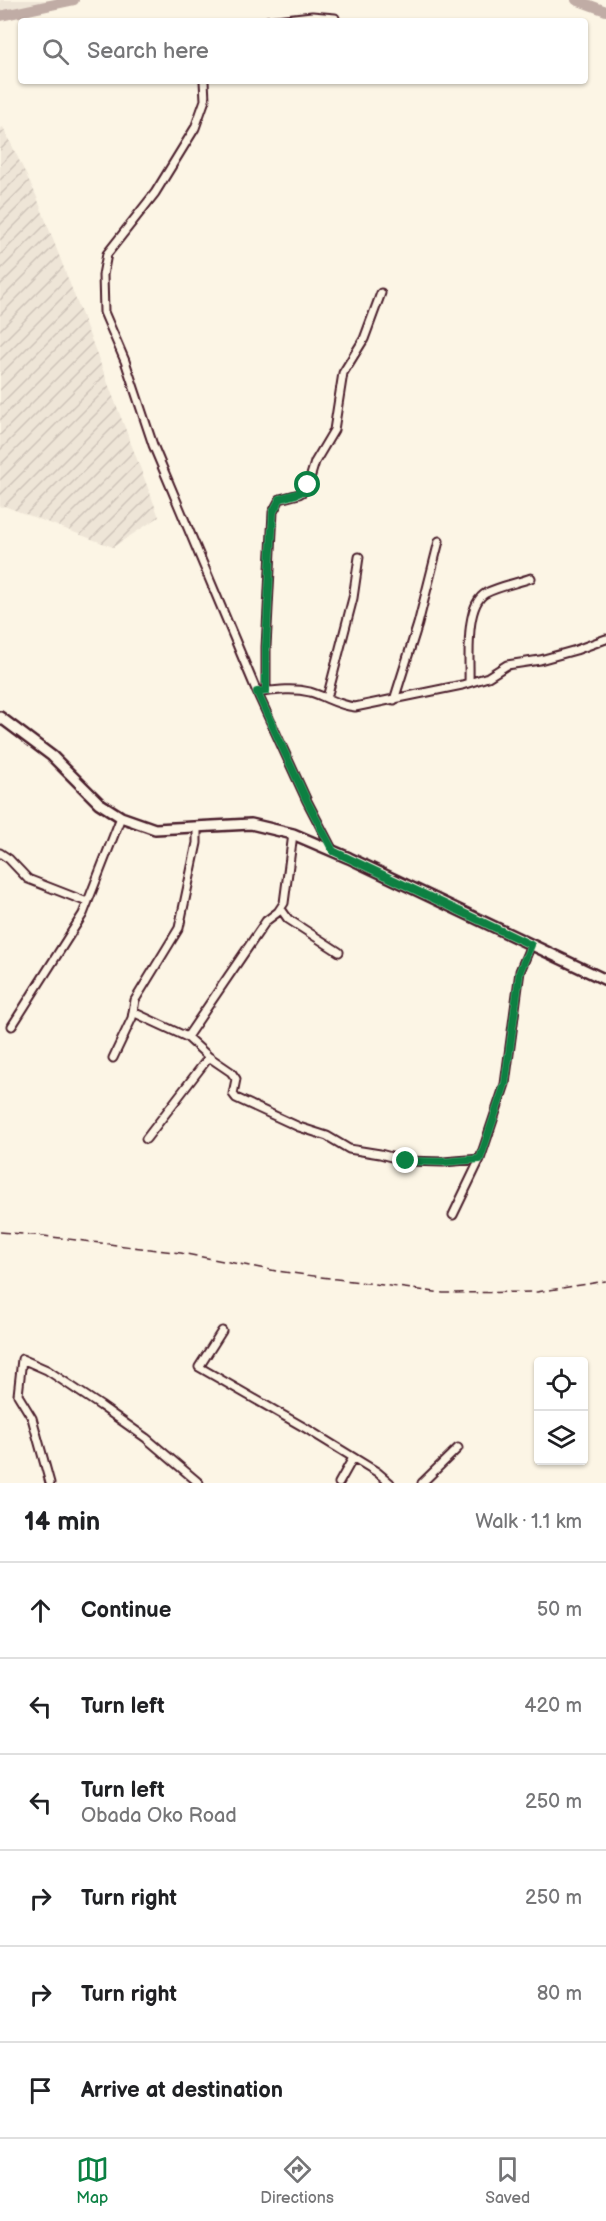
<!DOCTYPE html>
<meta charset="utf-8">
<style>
:root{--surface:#fff;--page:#f2f2f2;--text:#202124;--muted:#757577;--line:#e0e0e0;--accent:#0b8043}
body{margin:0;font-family:"Balsamiq Sans",sans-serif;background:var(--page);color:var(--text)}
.controls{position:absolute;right:18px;bottom:18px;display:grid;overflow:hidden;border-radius:6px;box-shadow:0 2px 4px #0004}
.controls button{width:54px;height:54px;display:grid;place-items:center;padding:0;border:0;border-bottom:2px solid var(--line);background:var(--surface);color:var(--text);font:30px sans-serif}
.stop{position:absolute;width:18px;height:18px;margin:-14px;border:4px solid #0b8043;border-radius:50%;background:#fff}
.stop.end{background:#0b8043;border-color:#fff;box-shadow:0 2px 6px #0008}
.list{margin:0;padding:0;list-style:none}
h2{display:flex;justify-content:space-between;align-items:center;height:78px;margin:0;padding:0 24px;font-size:26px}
h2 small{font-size:20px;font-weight:400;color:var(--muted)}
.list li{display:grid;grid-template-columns:39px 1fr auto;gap:18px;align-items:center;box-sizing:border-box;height:96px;padding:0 24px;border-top:2px solid var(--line)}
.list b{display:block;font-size:22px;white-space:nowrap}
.list p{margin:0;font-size:20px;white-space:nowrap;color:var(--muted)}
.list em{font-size:20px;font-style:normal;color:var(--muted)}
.icon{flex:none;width:33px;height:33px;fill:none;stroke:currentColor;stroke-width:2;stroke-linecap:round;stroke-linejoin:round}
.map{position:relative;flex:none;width:606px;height:1483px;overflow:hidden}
.search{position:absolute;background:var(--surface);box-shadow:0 2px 4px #0004;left:18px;right:18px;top:18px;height:66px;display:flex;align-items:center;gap:15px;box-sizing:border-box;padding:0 21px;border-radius:6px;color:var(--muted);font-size:22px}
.sheet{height:654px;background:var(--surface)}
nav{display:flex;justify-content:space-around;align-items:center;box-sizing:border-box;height:84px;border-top:2px solid var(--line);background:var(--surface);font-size:16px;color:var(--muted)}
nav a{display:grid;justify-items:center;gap:3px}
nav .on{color:var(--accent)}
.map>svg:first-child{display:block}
.built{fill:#eee5d7}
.industrial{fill:url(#industrial-furrows)}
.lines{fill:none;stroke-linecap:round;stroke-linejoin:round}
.river{stroke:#c0aca5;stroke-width:10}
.street-casing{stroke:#4a1f2b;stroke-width:11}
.secondary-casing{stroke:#4a1f2b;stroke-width:14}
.street{stroke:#fcf5e5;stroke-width:7}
.secondary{stroke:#fcf5e5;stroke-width:9}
.rail{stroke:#4a1f2b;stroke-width:1.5;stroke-dasharray:9 4.5;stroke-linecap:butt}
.route{stroke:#0b8043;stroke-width:8}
</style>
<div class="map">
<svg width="606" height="1483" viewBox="0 0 606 1483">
<defs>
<pattern id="industrial-furrows" width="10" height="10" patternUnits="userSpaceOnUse" patternTransform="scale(1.5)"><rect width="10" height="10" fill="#eee5d7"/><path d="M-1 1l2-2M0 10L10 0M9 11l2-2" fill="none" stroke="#cec4b9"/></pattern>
</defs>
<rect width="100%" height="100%" fill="#fcf5e5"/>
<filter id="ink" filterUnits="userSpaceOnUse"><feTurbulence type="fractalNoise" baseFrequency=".0167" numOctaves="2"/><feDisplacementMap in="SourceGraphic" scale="12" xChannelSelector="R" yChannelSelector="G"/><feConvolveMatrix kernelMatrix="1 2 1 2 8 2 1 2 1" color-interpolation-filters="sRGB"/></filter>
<g filter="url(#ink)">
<path class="built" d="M0,0H74L0,16Z"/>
<path class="industrial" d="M3,127L36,195L159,517L113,547L4,506L0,507V129Z"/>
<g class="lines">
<path class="river" d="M576,0L606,11
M0,16L74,0"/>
<g class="street-casing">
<path id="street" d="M267,21L312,16L335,18
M204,81L205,100L195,128L155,193L107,254L103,275L104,312L125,361L153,445L257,692L307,801L333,851
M469,682C470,660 464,605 486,593C500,586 517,583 531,578
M266,691V647L273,512L280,499L299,494L304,491L308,485L315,462L334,430L343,373L364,339L381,293
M262,692C278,690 294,688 310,692C327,697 337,705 355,707L462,685L488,677L507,665L540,660L576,650L606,639
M327,698L353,598L359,557
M394,700L418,624L439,541
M0,853L9,859L28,879L87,902
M281,909L288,919L339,952
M133,1012L187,1037L209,1057L231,1072L236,1079L233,1094L236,1098L299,1127L327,1136L349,1149L380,1154L406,1161L443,1162L480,1159
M12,1026L83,914L121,817
M187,1037L266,921L278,912L284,903L293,834
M113,1058L132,1018L135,1000L179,928L197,843V827
M146,1139L209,1057
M453,1215L480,1159L505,1084L520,971L531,945
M222,1331L199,1367L307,1429L377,1472L390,1483
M50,1483L32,1418L18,1395L22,1359L47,1370L101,1406L146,1438L199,1483
M339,1483L353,1458
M422,1483L458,1448"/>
</g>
<g class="secondary-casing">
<path id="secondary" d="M0,717L52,756L99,803L121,817L155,829L251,824L293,834L349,858L606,980"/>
</g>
<use href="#street" class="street"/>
<use href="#secondary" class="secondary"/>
<path class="rail" d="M0,1232L44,1236L181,1253L276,1271L443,1293L537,1292L606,1281"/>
</g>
</g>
<g class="lines" filter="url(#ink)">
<path class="route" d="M308,485C301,496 291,494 280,499L273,512L266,646V691L257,692L307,801L333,851L531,945L520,971L505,1084L480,1159L443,1162L406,1161"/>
</g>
</svg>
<div class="controls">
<button><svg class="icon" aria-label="locate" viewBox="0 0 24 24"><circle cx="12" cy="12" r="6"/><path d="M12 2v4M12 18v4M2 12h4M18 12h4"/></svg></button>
<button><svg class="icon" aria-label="layers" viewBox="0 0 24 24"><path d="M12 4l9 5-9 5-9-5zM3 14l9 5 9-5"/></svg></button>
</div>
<div class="stop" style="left:308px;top:485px"></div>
<div class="stop end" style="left:406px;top:1161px"></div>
<div class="search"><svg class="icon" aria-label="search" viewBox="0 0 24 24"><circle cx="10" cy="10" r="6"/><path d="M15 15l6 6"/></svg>Search here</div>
</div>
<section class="sheet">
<h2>14 min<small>Walk · 1.1 km</small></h2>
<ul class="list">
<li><svg class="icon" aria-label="ahead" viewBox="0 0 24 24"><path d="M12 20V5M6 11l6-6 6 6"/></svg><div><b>Continue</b></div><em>50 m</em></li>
<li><svg class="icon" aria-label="left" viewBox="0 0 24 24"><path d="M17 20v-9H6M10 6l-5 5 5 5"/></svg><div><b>Turn left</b></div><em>420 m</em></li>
<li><svg class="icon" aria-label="left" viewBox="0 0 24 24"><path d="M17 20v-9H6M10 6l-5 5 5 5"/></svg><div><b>Turn left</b><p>Obada Oko Road</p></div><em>250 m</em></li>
<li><svg class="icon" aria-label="right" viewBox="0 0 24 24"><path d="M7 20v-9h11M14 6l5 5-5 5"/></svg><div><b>Turn right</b></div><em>250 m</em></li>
<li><svg class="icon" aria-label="right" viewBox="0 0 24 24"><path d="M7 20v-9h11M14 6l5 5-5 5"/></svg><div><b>Turn right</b></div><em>80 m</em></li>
<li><svg class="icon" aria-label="arrive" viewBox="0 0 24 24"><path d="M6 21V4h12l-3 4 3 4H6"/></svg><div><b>Arrive at destination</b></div></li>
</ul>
</section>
<nav>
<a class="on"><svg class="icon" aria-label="map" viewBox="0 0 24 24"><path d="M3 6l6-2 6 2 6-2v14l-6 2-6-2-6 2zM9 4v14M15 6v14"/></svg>Map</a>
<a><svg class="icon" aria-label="directions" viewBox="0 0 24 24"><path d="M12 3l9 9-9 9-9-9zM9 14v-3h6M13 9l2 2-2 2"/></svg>Directions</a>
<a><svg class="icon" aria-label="saved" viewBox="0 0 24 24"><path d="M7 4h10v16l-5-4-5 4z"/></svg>Saved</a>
</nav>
